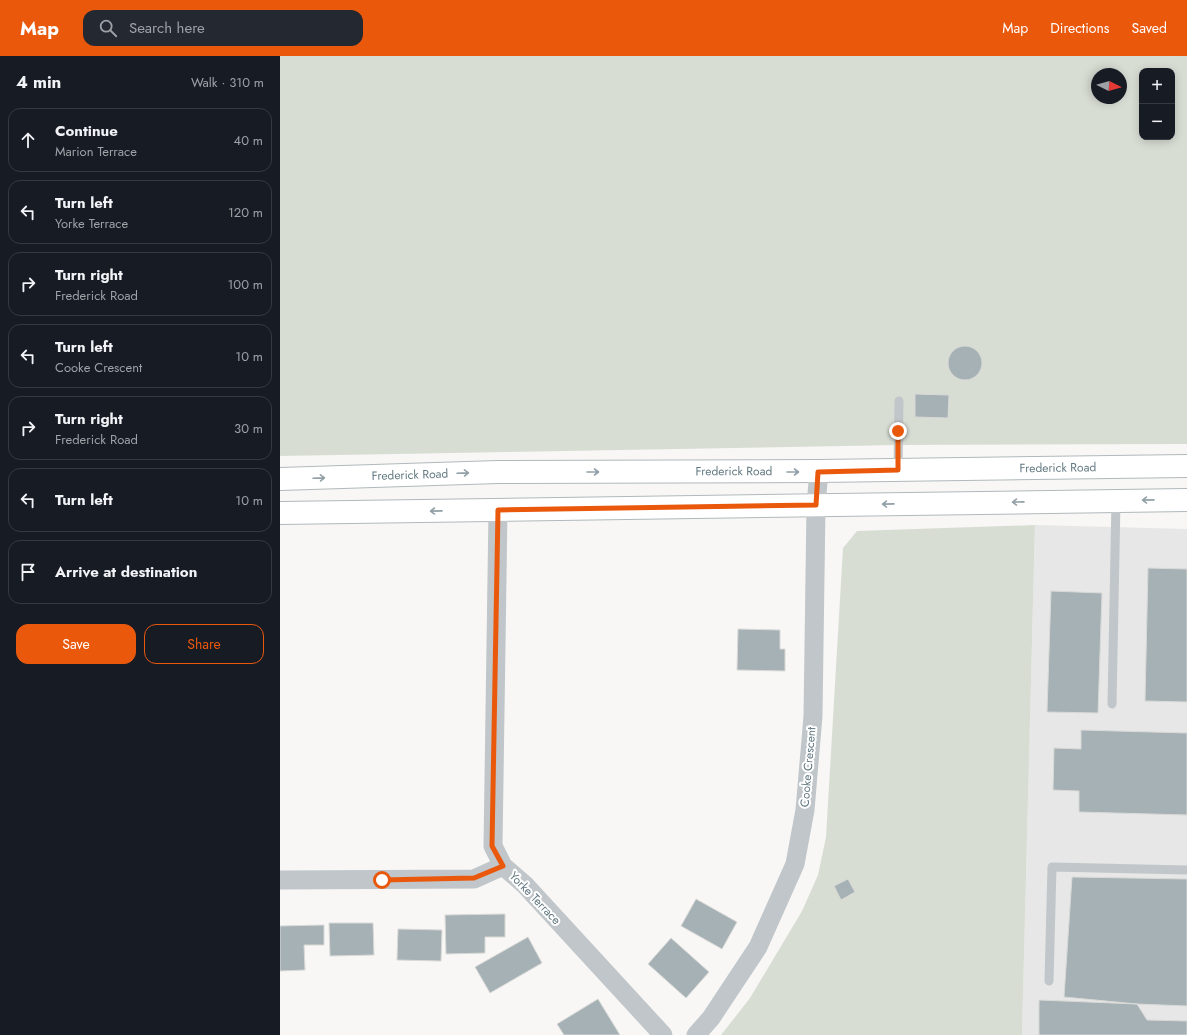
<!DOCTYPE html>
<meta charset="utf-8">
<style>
:root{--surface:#171b24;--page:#242831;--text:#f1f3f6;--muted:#9ea1a6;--line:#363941;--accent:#ea580c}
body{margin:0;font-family:Jost,sans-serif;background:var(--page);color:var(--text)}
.controls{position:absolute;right:12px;top:12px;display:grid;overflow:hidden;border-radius:8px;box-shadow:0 2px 10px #0003}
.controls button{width:36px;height:36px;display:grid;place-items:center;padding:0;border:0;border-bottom:1px solid var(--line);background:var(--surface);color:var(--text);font:20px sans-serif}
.compass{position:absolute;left:811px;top:12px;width:36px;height:36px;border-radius:50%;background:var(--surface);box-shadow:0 2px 10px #0003;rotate:95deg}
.stop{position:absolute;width:12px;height:12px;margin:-9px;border:3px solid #ea580c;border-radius:50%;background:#fff}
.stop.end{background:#ea580c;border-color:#fff;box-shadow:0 1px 4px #0008}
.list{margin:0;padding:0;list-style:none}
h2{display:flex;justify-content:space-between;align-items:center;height:52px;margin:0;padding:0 16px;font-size:17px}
h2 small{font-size:13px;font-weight:400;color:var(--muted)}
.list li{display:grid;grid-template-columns:26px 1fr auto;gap:12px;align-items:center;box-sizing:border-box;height:64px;margin:0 8px 8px;padding:0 8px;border:1px solid var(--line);border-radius:12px}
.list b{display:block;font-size:15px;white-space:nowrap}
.list p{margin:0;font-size:13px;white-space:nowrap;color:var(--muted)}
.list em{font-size:13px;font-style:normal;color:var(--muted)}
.actions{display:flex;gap:8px;padding:12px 16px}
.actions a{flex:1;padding:9px 0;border:1px solid var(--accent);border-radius:12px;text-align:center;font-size:14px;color:var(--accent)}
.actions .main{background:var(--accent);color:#fff}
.icon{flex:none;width:22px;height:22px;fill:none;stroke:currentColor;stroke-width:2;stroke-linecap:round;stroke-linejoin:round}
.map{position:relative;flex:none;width:907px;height:979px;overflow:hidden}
header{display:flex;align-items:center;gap:24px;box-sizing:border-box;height:56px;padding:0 20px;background:var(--accent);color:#fff}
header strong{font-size:19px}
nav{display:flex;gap:22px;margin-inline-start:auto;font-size:14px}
.search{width:280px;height:36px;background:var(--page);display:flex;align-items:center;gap:10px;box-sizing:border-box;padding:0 14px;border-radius:12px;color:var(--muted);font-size:15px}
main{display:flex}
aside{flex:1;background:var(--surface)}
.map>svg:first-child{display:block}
.built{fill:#e6e7e6}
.green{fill:#d8ddd4;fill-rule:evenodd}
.building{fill:#a5b1b4;stroke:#d9d9d7}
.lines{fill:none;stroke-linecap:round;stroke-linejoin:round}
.secondary-casing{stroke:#b0b9bc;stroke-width:24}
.service{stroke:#c0c6c9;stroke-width:9}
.minor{stroke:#c0c6c9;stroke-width:19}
.secondary{stroke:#fff;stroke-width:22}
.oneway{stroke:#91a0a6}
.route{stroke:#ea580c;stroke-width:5}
.labels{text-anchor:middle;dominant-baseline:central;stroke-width:4;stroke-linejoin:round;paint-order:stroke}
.street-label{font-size:12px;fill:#627880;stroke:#fff}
</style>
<header>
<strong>Map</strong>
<div class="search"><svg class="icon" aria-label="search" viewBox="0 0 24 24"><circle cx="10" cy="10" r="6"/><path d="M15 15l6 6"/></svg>Search here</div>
<nav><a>Map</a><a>Directions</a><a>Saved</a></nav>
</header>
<main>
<aside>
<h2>4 min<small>Walk · 310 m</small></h2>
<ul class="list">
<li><svg class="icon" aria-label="ahead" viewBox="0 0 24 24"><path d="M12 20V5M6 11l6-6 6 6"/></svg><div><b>Continue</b><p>Marion Terrace</p></div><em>40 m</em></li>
<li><svg class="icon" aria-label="left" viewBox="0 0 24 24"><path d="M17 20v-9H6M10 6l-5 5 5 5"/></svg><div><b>Turn left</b><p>Yorke Terrace</p></div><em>120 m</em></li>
<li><svg class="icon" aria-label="right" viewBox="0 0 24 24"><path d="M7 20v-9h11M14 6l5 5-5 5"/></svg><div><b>Turn right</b><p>Frederick Road</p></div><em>100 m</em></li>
<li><svg class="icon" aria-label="left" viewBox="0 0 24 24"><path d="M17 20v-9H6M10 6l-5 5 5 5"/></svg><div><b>Turn left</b><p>Cooke Crescent</p></div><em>10 m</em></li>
<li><svg class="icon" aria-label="right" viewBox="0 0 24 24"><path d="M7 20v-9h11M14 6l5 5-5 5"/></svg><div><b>Turn right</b><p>Frederick Road</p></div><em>30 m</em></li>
<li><svg class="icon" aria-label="left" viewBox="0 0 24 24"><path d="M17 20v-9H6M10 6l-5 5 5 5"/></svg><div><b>Turn left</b></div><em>10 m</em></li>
<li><svg class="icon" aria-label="arrive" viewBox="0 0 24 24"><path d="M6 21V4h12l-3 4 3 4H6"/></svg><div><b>Arrive at destination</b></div></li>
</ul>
<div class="actions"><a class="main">Save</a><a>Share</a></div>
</aside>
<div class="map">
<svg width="907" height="979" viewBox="0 0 907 979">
<rect width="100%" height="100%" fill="#f8f7f5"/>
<path class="built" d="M755,469L907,473V979H742Z"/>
<path class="green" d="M0,0H907V388L618,389L0,400ZM862,15H892V81H862ZM817,18H841V42H817Z
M755,469L742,979H441L470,942L522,855L538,819L546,781L563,492L577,475Z"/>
<path class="building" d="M668 307a17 17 0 1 1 34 0a17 17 0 1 1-34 0Z
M635,338L669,339L668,362L635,361Z
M868,512L907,513V646L865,645Z
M771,535L822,537L818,657L767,656Z
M458,573L500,574V593H505V615L457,614Z
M801,674L907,677V759L799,756V735L773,734L774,692L801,693Z
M792,821L907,823V950L857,948L784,941Z
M568,823L575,836L561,844L554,830Z
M416,843L457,866L442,893L401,870Z
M225,858V881H205V897L166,898L165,859Z
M49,867H93L94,899L50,900Z
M44,869V889H24L25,914L0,915V870Z
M118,873L162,874L161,905L117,904Z
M248,881L262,907L210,937L195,911Z
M391,882L429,916L406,942L368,908Z
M318,943L340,979H284L277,968Z
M759,944L857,948L867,964L907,965V979H759Z"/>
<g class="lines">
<g class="secondary-casing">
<g id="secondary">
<path id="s1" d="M0,423L218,416L539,415L907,410"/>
<path d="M0,457L907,444"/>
</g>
</g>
<path class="service" d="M618,414L619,345
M832,648L836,445
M769,925L772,811L907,814"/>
<path class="minor" d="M218,454L213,790L223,810L245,829L383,979
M0,824L194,823L223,810
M416,979L431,962L478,891L515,808L525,754L533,660L536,449L539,415"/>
<use href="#secondary" class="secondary"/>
</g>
<defs><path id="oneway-shaft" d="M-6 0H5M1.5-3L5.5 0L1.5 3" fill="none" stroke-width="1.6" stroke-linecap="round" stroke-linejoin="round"/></defs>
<g class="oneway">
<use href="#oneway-shaft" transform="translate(313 416)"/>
<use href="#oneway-shaft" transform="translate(513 416)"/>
<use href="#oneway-shaft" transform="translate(183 417) rotate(-2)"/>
<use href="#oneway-shaft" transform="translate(39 422) rotate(-2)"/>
<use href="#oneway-shaft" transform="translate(868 444) rotate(179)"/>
<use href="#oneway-shaft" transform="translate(738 446) rotate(179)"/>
<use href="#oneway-shaft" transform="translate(608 448) rotate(179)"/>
<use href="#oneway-shaft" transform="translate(156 455) rotate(179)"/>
</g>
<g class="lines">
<path class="route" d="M102,824L194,822L223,810L212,790L218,454L536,449L538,416L618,414V375"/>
</g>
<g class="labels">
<g class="street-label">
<text stroke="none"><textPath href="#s1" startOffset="778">Frederick Road</textPath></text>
<text stroke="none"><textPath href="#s1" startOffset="454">Frederick Road</textPath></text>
<text stroke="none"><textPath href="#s1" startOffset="130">Frederick Road</textPath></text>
<text transform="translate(528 711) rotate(-85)">Cooke Crescent</text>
<text transform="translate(255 842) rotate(46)">Yorke Terrace</text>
</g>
</g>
</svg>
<div class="controls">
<button>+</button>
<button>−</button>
</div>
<svg class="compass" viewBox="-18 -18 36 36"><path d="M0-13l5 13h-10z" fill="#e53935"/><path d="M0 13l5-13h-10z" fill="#9ea1a6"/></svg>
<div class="stop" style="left:102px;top:824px"></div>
<div class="stop end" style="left:618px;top:375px"></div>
</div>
</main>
